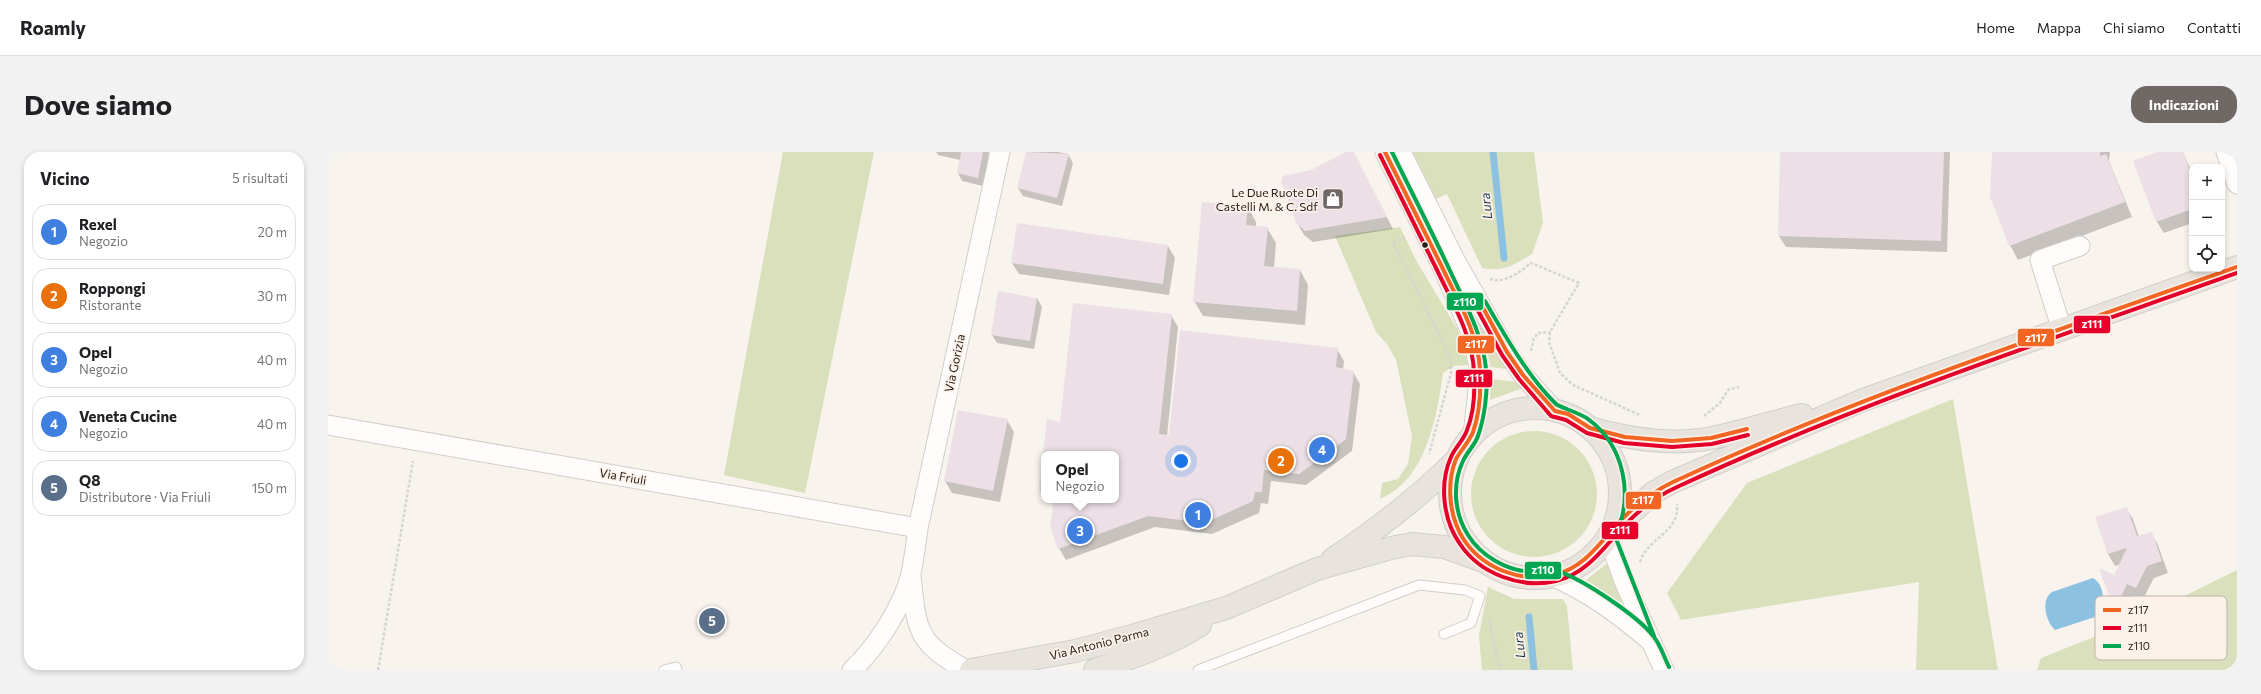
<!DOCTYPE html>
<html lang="it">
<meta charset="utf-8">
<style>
:root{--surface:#fff;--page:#f2f2f2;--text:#202124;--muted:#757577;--line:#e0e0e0;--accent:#6f6864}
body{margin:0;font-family:Commissioner,sans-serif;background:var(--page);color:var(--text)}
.controls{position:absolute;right:12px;top:12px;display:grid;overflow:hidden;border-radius:8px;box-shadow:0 2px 6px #0003}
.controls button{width:36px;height:36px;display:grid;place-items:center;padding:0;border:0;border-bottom:1px solid var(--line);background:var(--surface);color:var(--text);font:20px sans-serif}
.you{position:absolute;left:853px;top:309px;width:14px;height:14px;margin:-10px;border:3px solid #fff;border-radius:50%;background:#1a73e8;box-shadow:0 0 0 6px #1a73e833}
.badge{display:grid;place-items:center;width:26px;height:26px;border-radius:50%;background:var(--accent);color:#fff;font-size:13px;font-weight:700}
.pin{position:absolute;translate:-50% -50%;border:2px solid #fff;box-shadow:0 1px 4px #0006}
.popup{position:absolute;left:713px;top:299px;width:78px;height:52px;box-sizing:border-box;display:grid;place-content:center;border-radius:8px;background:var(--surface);filter:drop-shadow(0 1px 3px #0005);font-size:13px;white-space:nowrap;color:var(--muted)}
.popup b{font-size:15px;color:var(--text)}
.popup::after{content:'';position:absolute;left:50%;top:100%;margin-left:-8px;border:8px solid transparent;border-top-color:var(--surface)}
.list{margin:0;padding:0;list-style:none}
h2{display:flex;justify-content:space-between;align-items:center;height:52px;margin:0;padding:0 16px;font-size:17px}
h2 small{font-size:13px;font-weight:400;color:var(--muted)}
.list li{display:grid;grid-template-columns:26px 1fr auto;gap:12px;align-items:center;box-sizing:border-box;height:56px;margin:0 8px 8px;padding:0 8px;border:1px solid var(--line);border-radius:16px}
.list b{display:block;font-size:15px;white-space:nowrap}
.list p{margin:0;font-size:13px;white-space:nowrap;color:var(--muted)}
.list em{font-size:13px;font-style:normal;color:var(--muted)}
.icon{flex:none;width:22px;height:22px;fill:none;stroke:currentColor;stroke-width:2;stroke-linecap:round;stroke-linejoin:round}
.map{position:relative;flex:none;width:1909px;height:518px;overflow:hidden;border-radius:16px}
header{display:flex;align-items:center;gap:24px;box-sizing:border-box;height:56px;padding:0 20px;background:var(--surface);border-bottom:1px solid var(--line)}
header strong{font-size:19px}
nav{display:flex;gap:22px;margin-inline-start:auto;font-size:14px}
.intro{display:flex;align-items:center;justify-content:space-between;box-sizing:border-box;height:96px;padding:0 24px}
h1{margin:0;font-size:28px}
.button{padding:10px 18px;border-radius:16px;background:var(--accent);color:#fff;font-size:14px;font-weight:700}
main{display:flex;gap:24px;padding:0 24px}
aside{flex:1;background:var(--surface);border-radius:16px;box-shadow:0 2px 6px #0003}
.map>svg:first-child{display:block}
.green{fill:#d9e0bb}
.water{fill:#8cc1e2}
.shadow{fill:#0003}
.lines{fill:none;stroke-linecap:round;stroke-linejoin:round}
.stream{stroke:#8cc1e2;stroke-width:7}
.building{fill:#ece0e6}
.lane-casing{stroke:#d3cdc8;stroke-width:11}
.street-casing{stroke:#d3cdc8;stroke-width:21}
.primary-casing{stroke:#d1cecb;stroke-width:24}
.path{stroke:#d5d4d2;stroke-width:2.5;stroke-dasharray:3 2;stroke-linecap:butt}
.lane{stroke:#fefdfc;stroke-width:9}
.street{stroke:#fefdfc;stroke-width:19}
.primary{stroke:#e8e4dd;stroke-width:22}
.bus-1-casing{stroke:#fdf2ea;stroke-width:7}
.bus-2-casing{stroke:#fdf2ea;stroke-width:7}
.bus-3-casing{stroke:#fdf2ea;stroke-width:7}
.bus-1{stroke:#f26522;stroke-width:4}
.bus-2{stroke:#e4002b;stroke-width:4}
.bus-3{stroke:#00a651;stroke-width:4}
.bus-dot{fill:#241d19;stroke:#fdf2ea;stroke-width:1.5}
.labels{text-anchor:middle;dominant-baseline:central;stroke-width:3.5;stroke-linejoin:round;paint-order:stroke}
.poi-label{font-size:12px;fill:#241d19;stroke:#fdf2ea;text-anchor:end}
.street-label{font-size:12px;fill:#241d19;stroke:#fdf2ea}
.water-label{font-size:13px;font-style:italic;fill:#16384d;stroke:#fdf2ea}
.key{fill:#fdf2ea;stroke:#bcb2ab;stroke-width:1}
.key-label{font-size:11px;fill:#241d19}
.line-badge{stroke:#fdf2ea;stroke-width:1.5}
.badge-label{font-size:11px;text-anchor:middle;font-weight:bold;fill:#fff}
</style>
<header>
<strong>Roamly</strong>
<nav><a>Home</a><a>Mappa</a><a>Chi siamo</a><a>Contatti</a></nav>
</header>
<div class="intro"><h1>Dove siamo</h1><a class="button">Indicazioni</a></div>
<main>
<aside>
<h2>Vicino<small>5 risultati</small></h2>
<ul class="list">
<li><span class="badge" style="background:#3f7fe0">1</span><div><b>Rexel</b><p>Negozio</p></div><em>20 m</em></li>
<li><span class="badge" style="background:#e8710a">2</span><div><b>Roppongi</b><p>Ristorante</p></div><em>30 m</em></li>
<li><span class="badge" style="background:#3f7fe0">3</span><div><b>Opel</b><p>Negozio</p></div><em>40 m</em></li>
<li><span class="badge" style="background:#3f7fe0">4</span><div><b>Veneta Cucine</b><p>Negozio</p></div><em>40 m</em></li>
<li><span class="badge" style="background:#5c6f8a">5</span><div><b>Q8</b><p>Distributore · Via Friuli</p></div><em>150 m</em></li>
</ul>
</aside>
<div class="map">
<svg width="1909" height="518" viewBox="0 0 1909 518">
<rect width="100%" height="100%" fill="#f9f3ee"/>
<path class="green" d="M455,0H546L477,341L396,323Z
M1083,0H1206L1215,71L1204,102C1185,113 1177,120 1154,116L1119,42L1105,48Z
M1072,75L1089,110L1130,178L1140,213L1126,214L1115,221C1109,265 1098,328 1052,347L1054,331L1070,327L1080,312L1084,284L1068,208L1059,192L1048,180L1007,84Z
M1136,138L1179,217L1163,215L1155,184L1134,141Z
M1163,227L1189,230L1195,236L1162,248Z
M1625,247L1670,518H1588L1591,430L1353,468L1339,441L1419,331Z
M1143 342a63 63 0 1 1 126 0a63 63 0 1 1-126 0Z
M1278,412L1281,415L1294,451L1257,429Z
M1909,418V518H1709L1713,506L1804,470Z
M1160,435L1186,447H1235L1239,454L1245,518H1154L1151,484Z"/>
<path class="water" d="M1765,426C1777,433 1778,454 1770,464L1727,478C1718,470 1712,448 1724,440Z"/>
<path class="shadow" d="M608,0H661L655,34L634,29L630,21L632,8L610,3Z
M699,0H730L740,2L745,11L734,54L695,44L690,36Z
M1020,0H1025L1065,77L985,90L976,83L969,71L983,19Z
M1453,0H1622L1619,100L1458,95L1451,84Z
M1665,0H1782L1781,9L1804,65L1690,108L1682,93Z
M1832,0H1855L1864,21V71L1836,81L1829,70Z
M920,55L928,70V75L939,76L948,91L946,116L972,118L980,133L977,173L875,164L866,149Z
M840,94L847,106L841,143L691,122L684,111Z
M709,146L714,155L706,197L669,191L664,183Z
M843,163L850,175L839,284L842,285L1009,197L1016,209L1015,218L1025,220L1032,232L1024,299L978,333L943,329L940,352L933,351L931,361L884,382L827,375L738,408L731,396L726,350L718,348H788V302H716V345L712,337L720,268L733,271Z
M679,268L686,280L672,350L624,341L617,329Z
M1798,356L1805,367L1811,385L1823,381L1830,393L1840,421L1826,426L1815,447L1806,443L1799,457L1791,460L1784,448L1787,425L1793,412L1787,414L1780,402L1768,366Z"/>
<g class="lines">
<path class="stream" d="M1165,0L1176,106
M1201,465L1206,518"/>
</g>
<path class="building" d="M633,0H655L650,26L629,21Z
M698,0L741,2L729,46L689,36Z
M1018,0H1026L1059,65L977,79L968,71L953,29L955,24L983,18Z
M1452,0H1616L1613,89L1450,84Z
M1664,0H1772V4L1778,2L1797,50L1681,94L1662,45Z
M1829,0H1855L1864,25V57L1828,70L1805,9Z
M874,50L920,54L918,73L940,75L936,114L972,117L969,159L865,150Z
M689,71L840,93L835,132L683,111Z
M670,139L709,146L702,189L663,183Z
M745,151L844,162L831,282L841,283L852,178L1010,196L1008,215L1026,219L1018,287L971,322L936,318L934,340H927L925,349L877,371L820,364L730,397L722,375L726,348H788V302H716V338L711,337L719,267L732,270Z
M630,258L680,267L665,339L616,329Z
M1799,355L1809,384L1824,380L1834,409L1819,414L1808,436L1799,432L1793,445L1783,449L1771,416L1786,423L1799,396L1780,402L1767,365Z"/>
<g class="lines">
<g class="lane-casing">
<path id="lane" d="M336,518L348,515L349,518
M870,518L1091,433L1137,438L1152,444L1143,471L1116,482"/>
</g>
<g class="street-casing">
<path id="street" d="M1057,0L1114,114L1144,183L1152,220L1145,283
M1073,0L1127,108L1179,200L1195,223L1227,259
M1898,0L1909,32
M1734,178L1712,108L1752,94
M0,273L590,376
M1280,384L1296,429L1336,518
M583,424C589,479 588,490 638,518
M1223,424C1260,439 1290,462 1320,487
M524,518C548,496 575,454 583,422C586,407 588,391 590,376L672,0"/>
</g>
<g class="primary-casing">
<path id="primary" d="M1122 341a85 85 0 1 1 170 0a85 85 0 1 1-170 0Z
M1262,276C1301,287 1344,294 1384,286C1414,280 1444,270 1474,263
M1283,379L1325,341L1342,331L1535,248L1909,115
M1005,407C1048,378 1092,345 1128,308
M643,518L747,499L804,484L898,456L989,417L1063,396L1084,392L1116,395L1158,410
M767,518C803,506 840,494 872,473"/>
</g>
<path class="path" d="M1077,85L1065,91L1123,207V221L1101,302
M1162,127C1177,132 1192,120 1203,111L1251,131L1222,180L1221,190L1232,221L1245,233L1312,263
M1203,199L1206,186L1210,181L1222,180
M1376,264L1392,251L1400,238L1411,235
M1312,410C1319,386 1352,381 1349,352
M1161,468L1172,518
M50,518L85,309"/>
<use href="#lane" class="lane"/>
<use href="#street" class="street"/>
<use href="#primary" class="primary"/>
<g class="bus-1-casing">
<path id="bus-1" d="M1057,0C1076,38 1095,77 1114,115C1129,147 1150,181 1152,217C1153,237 1152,261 1145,280C1141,290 1133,298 1128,307C1118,332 1121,365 1136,388C1155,416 1192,431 1226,423C1257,416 1273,389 1294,367C1309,352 1326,339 1345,330C1528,245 1720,182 1909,115
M1153,152L1179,200L1195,223L1227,259L1240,262L1262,276L1297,285L1344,289L1383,286L1419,277"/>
</g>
<g class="bus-2-casing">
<path id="bus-2" d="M1052,3C1071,41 1090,80 1109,118C1124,150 1145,184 1146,221C1147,239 1146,261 1139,278C1136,288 1127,295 1123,305C1111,332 1115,368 1132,392C1152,422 1193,437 1228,429C1260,421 1276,395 1297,373C1312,357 1329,344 1349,335C1530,251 1721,188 1909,121
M1148,155L1174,203L1191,227L1223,264L1238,268L1259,281L1296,291L1344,295L1384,292L1420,283"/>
</g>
<g class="bus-3-casing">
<path id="bus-3" d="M1064,0C1084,41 1105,82 1124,123C1138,153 1155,184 1158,217C1160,238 1157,264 1150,284C1147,293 1139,300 1135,309C1124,332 1126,361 1140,383C1153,404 1179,419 1204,420C1211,420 1217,417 1224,418C1249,422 1311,465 1326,485C1333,494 1336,505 1341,515
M1157,149C1176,182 1200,225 1228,252C1231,255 1252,261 1260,267C1297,294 1306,345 1287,384L1326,484"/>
</g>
<use href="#bus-1" class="bus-1"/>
<use href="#bus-2" class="bus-2"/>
<use href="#bus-3" class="bus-3"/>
</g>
<defs>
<g id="shop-square" transform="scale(1.15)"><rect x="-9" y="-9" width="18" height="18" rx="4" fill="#6f6864" stroke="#fdf2ea"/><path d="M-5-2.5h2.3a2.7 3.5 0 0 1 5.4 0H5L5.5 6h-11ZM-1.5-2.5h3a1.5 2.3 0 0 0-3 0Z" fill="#fff"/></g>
</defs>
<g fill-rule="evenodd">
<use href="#shop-square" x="1005" y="47"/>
</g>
<circle class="bus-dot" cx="1097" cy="93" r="3.5"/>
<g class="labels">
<g class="poi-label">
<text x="990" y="40">Le Due Ruote Di<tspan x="990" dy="14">Castelli M. &amp; C. Sdf</tspan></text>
</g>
<g class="street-label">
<text transform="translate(626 211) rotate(-78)">Via Gorizia</text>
<text transform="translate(295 324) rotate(10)">Via Friuli</text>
<text transform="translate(771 491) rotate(-14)">Via Antonio Parma</text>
</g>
<g class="water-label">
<text transform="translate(1158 54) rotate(-96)">Lura</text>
<text transform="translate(1191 493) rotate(-96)">Lura</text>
</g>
</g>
<rect x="1767" y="444" width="132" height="64" rx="6" class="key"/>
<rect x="1775" y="456" width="18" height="4" fill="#f26522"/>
<rect x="1775" y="474" width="18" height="4" fill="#e4002b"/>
<rect x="1775" y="492" width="18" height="4" fill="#00a651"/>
<g class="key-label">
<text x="1800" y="462">z117</text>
<text x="1800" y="480">z111</text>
<text x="1800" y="498">z110</text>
</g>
<g class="line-badge">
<rect x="1118" y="140" width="38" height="19" rx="4" fill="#00a651"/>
<rect x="1745" y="163" width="38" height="19" rx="4" fill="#e4002b"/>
<rect x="1689" y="176" width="38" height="19" rx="4" fill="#f26522"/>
<rect x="1129" y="183" width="38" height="19" rx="4" fill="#f26522"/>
<rect x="1127" y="217" width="38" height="19" rx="4" fill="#e4002b"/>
<rect x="1297" y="339" width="37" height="19" rx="4" fill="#f26522"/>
<rect x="1273" y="369" width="38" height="19" rx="4" fill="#e4002b"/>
<rect x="1196" y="409" width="38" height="19" rx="4" fill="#00a651"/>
</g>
<g class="badge-label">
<text x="1137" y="154">z110</text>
<text x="1764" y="176">z111</text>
<text x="1708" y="190">z117</text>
<text x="1148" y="196">z117</text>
<text x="1146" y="230">z111</text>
<text x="1315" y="352">z117</text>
<text x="1292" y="382">z111</text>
<text x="1215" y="422">z110</text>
</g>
</svg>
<div class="controls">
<button>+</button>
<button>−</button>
<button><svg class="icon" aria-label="locate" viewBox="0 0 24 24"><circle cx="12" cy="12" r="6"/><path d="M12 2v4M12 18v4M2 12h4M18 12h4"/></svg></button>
</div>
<div class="you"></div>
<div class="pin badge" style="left:870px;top:363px;background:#3f7fe0">1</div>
<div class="pin badge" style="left:953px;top:309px;background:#e8710a">2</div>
<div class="pin badge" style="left:752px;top:379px;background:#3f7fe0">3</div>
<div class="popup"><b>Opel</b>Negozio</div>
<div class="pin badge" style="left:994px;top:298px;background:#3f7fe0">4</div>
<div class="pin badge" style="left:384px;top:469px;background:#5c6f8a">5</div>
</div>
</main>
